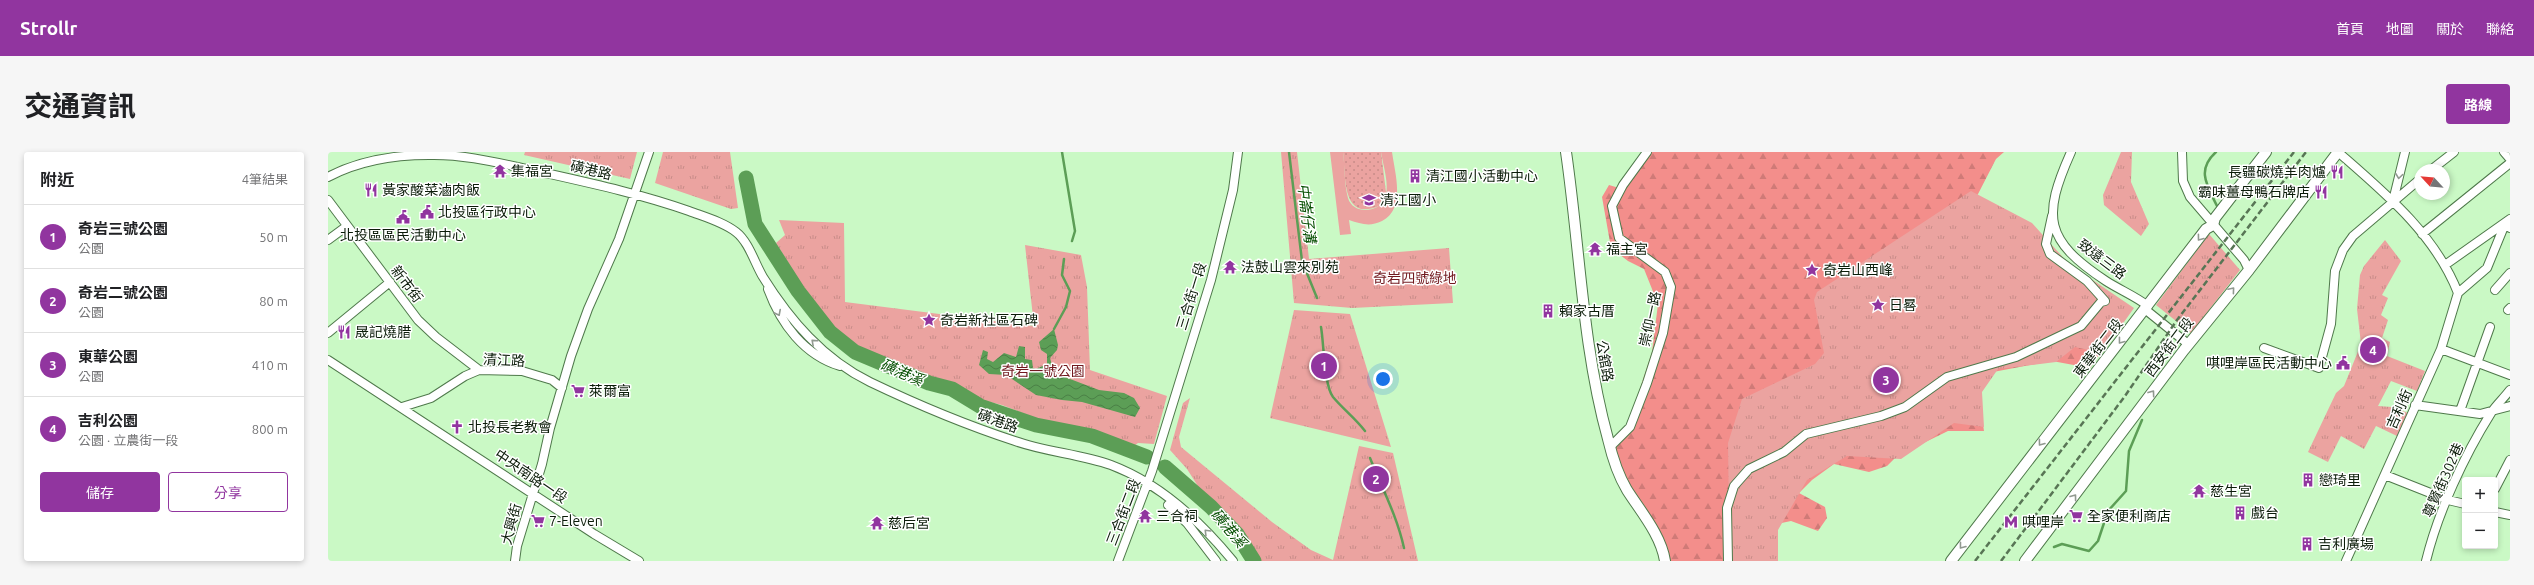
<!DOCTYPE html>
<html lang="zh-TW">
<meta charset="utf-8">
<style>
:root{--surface:#fff;--page:#f6f6f6;--text:#202124;--muted:#757577;--line:#e0e0e0;--accent:#91359f}
body{margin:0;font-family:Ubuntu,"Noto Sans TC",sans-serif;background:var(--page);color:var(--text)}
.controls{position:absolute;right:12px;bottom:12px;display:grid;overflow:hidden;border-radius:4px;box-shadow:0 2px 6px #0003}
.controls button{width:36px;height:36px;display:grid;place-items:center;padding:0;border:0;border-bottom:1px solid var(--line);background:var(--surface);color:var(--text);font:20px sans-serif}
.compass{position:absolute;left:2086px;top:12px;width:36px;height:36px;border-radius:50%;background:var(--surface);box-shadow:0 2px 6px #0003;rotate:296deg}
.you{position:absolute;left:1055px;top:227px;width:14px;height:14px;margin:-10px;border:3px solid #fff;border-radius:50%;background:#1a73e8;box-shadow:0 0 0 6px #1a73e833}
.badge{display:grid;place-items:center;width:26px;height:26px;border-radius:50%;background:var(--accent);color:#fff;font-size:13px;font-weight:700}
.pin{position:absolute;translate:-50% -50%;border:2px solid #fff;box-shadow:0 1px 4px #0006}
.list{margin:0;padding:0;list-style:none}
h2{display:flex;justify-content:space-between;align-items:center;height:52px;margin:0;padding:0 16px;font-size:17px}
h2 small{font-size:13px;font-weight:400;color:var(--muted)}
.list li{display:grid;grid-template-columns:26px 1fr auto;gap:12px;align-items:center;box-sizing:border-box;height:64px;padding:0 16px;border-top:1px solid var(--line)}
.list b{display:block;font-size:15px;white-space:nowrap}
.list p{margin:0;font-size:13px;white-space:nowrap;color:var(--muted)}
.list em{font-size:13px;font-style:normal;color:var(--muted)}
.actions{display:flex;gap:8px;padding:12px 16px}
.actions a{flex:1;padding:9px 0;border:1px solid var(--accent);border-radius:4px;text-align:center;font-size:14px;color:var(--accent)}
.actions .main{background:var(--accent);color:#fff}
.map{position:relative;flex:none;width:2182px;height:409px;overflow:hidden;border-radius:4px}
header{display:flex;align-items:center;gap:24px;box-sizing:border-box;height:56px;padding:0 20px;background:var(--accent);color:#fff}
header strong{font-size:19px}
nav{display:flex;gap:22px;margin-inline-start:auto;font-size:14px}
.intro{display:flex;align-items:center;justify-content:space-between;box-sizing:border-box;height:96px;padding:0 24px}
h1{margin:0;font-size:28px}
.button{padding:10px 18px;border-radius:4px;background:var(--accent);color:#fff;font-size:14px;font-weight:700}
main{display:flex;gap:24px;padding:0 24px}
aside{flex:1;background:var(--surface);border-radius:4px;box-shadow:0 2px 6px #0003}
.map>svg:first-child{display:block}
.grass{fill:url(#grass-dots)}
.forest{fill:url(#forest-firs)}
.park{fill:url(#park-tufts)}
.pitch{fill:#eba3a0}
.water{fill:url(#water-waves)}
.lines{fill:none;stroke-linecap:round;stroke-linejoin:round}
.stream{stroke:#5c9e56;stroke-width:2.5}
.river{stroke:#5c9e56;stroke-width:15}
.minor-casing{stroke:#4f794b;stroke-width:10}
.tertiary-casing{stroke:#4f794b;stroke-width:12}
.minor{stroke:#fff;stroke-width:8}
.tertiary{stroke:#fff;stroke-width:10}
.rail{stroke:#587555;stroke-width:2.5;stroke-dasharray:6 3;stroke-linecap:butt}
.oneway{stroke:#919990}
.labels{text-anchor:middle;dominant-baseline:central;stroke-width:3;stroke-linejoin:round;paint-order:stroke}
.street-label{font-size:14px;fill:#0b1c09;stroke:#fff}
.poi-label{font-size:14px;fill:#0b1c09;stroke:#fff;text-anchor:start}
.park-label{font-size:14px;fill:#72191f;stroke:#fff}
.water-label{font-size:15px;font-style:italic;fill:#095105;stroke:#fff}
</style>
<header>
<strong>Strollr</strong>
<nav><a>首頁</a><a>地圖</a><a>關於</a><a>聯絡</a></nav>
</header>
<div class="intro"><h1>交通資訊</h1><a class="button">路線</a></div>
<main>
<aside>
<h2>附近<small>4筆結果</small></h2>
<ul class="list">
<li><span class="badge">1</span><div><b>奇岩三號公園</b><p>公園</p></div><em>50 m</em></li>
<li><span class="badge">2</span><div><b>奇岩二號公園</b><p>公園</p></div><em>80 m</em></li>
<li><span class="badge">3</span><div><b>東華公園</b><p>公園</p></div><em>410 m</em></li>
<li><span class="badge">4</span><div><b>吉利公園</b><p>公園 · 立農街一段</p></div><em>800 m</em></li>
</ul>
<div class="actions"><a class="main">儲存</a><a>分享</a></div>
</aside>
<div class="map">
<svg width="2182" height="409" viewBox="0 0 2182 409">
<defs>
<pattern id="grass-dots" width="8" height="8" patternUnits="userSpaceOnUse"><rect width="8" height="8" fill="#eba3a0"/><path d="M2 2h.1M6 6h.1" fill="none" stroke="#c88c88" stroke-width="1.8" stroke-linecap="round"/></pattern>
<pattern id="forest-firs" width="22" height="20" patternUnits="userSpaceOnUse"><rect width="22" height="20" fill="#f38e8b"/><path d="M5 1l3.5 6h-7zM16 11l3.5 6h-7z" fill="#cf7a77"/></pattern>
<pattern id="park-tufts" width="24" height="20" patternUnits="userSpaceOnUse"><rect width="24" height="20" fill="#eba3a0"/><path d="M3 7l-1-3M5 7V3M7 7l1-3M15 17l-1-3M17 17v-4M19 17l1-3" fill="none" stroke="#c88c88"/></pattern>
<pattern id="water-waves" width="16" height="10" patternUnits="userSpaceOnUse"><rect width="16" height="10" fill="#5c9e56"/><path d="M0 5q4-4 8 0t8 0" fill="none" stroke="#4a8045"/></pattern>
</defs>
<rect width="100%" height="100%" fill="#caf9c5"/>
<path class="grass" d="M1015,0H1053L1058,40L1051,54C1013,70 1018,24 1015,0Z"/>
<path class="forest" d="M1319,0H1676L1668,7L1649,44L1800,160L1762,216L1724,209L1665,220L1650,240L1656,279H1620L1569,304L1559,314L1541,320L1506,312L1484,328L1471,341L1497,355L1499,366L1490,379L1463,369L1444,373L1435,409H1343C1338,397 1333,384 1326,372C1311,344 1287,320 1287,286L1299,276L1324,200L1330,152L1316,117L1300,109L1283,96L1274,45L1281,33L1291,36Z"/>
<path class="park" d="M197,0H309L302,27L196,3Z
M335,0H402L410,56L403,57L327,31Z
M953,0H969L981,107L1121,96L1125,151L1024,156L966,151Z
M1793,0H1804L1803,30L1821,72L1813,84L1776,53L1775,43Z
M1643,39L1704,71L1741,112L1806,156L1774,201L1747,195L1728,210L1670,217L1654,240L1656,275L1626,271L1573,307L1519,304L1479,328L1450,378V409H1399L1401,361L1400,291L1414,247L1487,212L1496,201L1486,148L1489,140Z
M451,68L516,71L517,150L706,174L697,93L753,103L759,135L762,218L839,244L826,292L810,291L806,294L758,277L715,269L674,253L654,248L634,236L607,229L531,198L504,175L483,148L448,91L457,83Z
M1881,82L1912,118L1863,181L1828,153Z
M2057,88L2073,109L2054,143L2060,146L2053,163L2060,168L2054,186L2062,190L2059,204L2097,219L2089,239L2063,229L2050,254L2064,255L2080,261L2069,284L2048,274L2036,297L2013,284L2000,310L1980,300L2008,241L2016,234L2033,192L2029,157L2032,123L2036,114Z
M966,158L1022,162L1063,295L942,266Z
M862,246L851,285L853,295L944,370L983,398L1005,408L1031,294L1065,301L1090,409H933L912,381L900,375L889,364L859,317L842,298L855,251Z"/>
<path class="pitch" d="M1002,0H1015C1017,15 1016,32 1020,46C1025,63 1051,61 1057,46C1062,34 1055,13 1053,0H1064C1067,22 1078,57 1054,69C1042,75 1033,72 1021,68L1023,82L1012,83Z"/>
<path class="water" d="M726,177L730,193L729,198L722,206L725,217L729,222L771,238L796,241L806,246L812,256L807,265L754,250L734,248L708,243L678,223L661,222L651,213L655,198L660,200L659,207L665,210L676,201L688,205L691,194L697,195V207L704,208L705,216L708,217L719,212V202L713,198L711,190Z"/>
<g class="lines">
<path class="stream" d="M734,0L747,79L744,89
M961,0L974,109L989,146
M1888,0C1868,18 1879,33 1889,54
M993,175C996,192 996,233 1005,245C1015,257 1027,266 1037,279
M726,177L738,155L742,139L734,123L736,107
M1042,306C1054,336 1069,364 1076,396
M1726,395L1734,392L1761,399L1770,389L1780,359L1798,339L1801,299L1814,268"/>
<path class="river" d="M418,26L427,72L470,139L502,180L527,200L601,231L624,237L652,254L708,273L764,284L819,305
M837,315L883,355L909,382L926,409"/>
<g class="minor-casing">
<path id="minor" d="M1743,0C1714,65 1716,88 1778,129C1792,138 1807,144 1820,154
M1854,0L1855,29L1862,45L1916,108L1921,118
M2010,0C2057,41 2107,82 2130,141L2113,197L2018,409
M2176,0L2182,7
M2103,18L2126,0
M0,25C30,9 67,3 101,3C136,2 171,11 204,18C257,30 310,41 361,59C377,65 395,70 408,80C421,90 427,112 435,125C462,168 495,207 542,230C588,252 638,273 687,289C718,300 752,302 783,313C831,331 873,370 905,409
M0,48L90,168L108,185L151,218
M2065,49L2077,0
M2094,82L2182,11
M0,88L19,74
M2117,113L2182,67
M440,137C453,172 476,203 512,214
M2167,138L2182,121
M2130,141L2159,116L2177,72L2182,76
M1818,158L1860,192
M2180,158L2182,156
M0,181L62,130
M1936,196L1991,216L2003,172L2007,119L2015,98L2025,84L2092,27
M2113,197L2182,223
M0,208L266,382L311,409
M2087,253L2152,262L2182,254
M74,255L103,246L137,224L151,218L194,219L224,228L234,236
M2132,259L2162,175
M1282,295L1302,275L1319,231L1335,181L1343,135L1337,120L1291,86L1284,54L1295,33L1319,0
M2057,323L2120,348L2137,352
M2167,337L2182,308
M840,353L859,371L888,409
M2167,360L2182,363
M187,409L189,394L214,312L222,276L243,204L260,157L291,87L321,0
M790,409L824,319L883,128L905,38L910,0
M1400,409L1399,356L1406,334L1421,317L1456,300L1478,282L1553,264L1577,255L1619,225L1688,205L1736,182L1753,174L1773,150L1777,149L1759,129L1722,102L1718,92L1724,64
M2098,409C2110,360 2136,304 2163,261C2168,253 2176,246 2182,238"/>
</g>
<g class="tertiary-casing">
<path id="tertiary" d="M1238,0C1252,96 1254,193 1280,287C1284,304 1290,323 1299,338C1313,360 1333,383 1337,409
M1623,409L1878,77L1885,73L1887,66L1938,0
M1697,409L1856,198L1921,118L2010,0"/>
</g>
<use href="#minor" class="minor"/>
<use href="#tertiary" class="tertiary"/>
<path class="rail" d="M1647,409L1966,0
M1673,409L1797,244L1849,168L1978,0"/>
</g>
<defs><path id="oneway-chevron" d="M-2-3.5L2.5 0L-2 3.5" fill="none" stroke-width="1.6" stroke-linecap="round" stroke-linejoin="round"/></defs>
<g class="oneway">
<use href="#oneway-chevron" transform="translate(2071 24) rotate(98)"/>
<use href="#oneway-chevron" transform="translate(1872 86) rotate(127)"/>
<use href="#oneway-chevron" transform="translate(1904 138) rotate(-50)"/>
<use href="#oneway-chevron" transform="translate(450 161) rotate(63)"/>
<use href="#oneway-chevron" transform="translate(1793 189) rotate(128)"/>
<use href="#oneway-chevron" transform="translate(486 190) rotate(-138)"/>
<use href="#oneway-chevron" transform="translate(1824 241) rotate(-54)"/>
<use href="#oneway-chevron" transform="translate(1713 291) rotate(127)"/>
<use href="#oneway-chevron" transform="translate(1746 345) rotate(-53)"/>
<use href="#oneway-chevron" transform="translate(879 380) rotate(-135)"/>
<use href="#oneway-chevron" transform="translate(1634 394) rotate(128)"/>
</g>
<defs>
<g id="temple-bare" transform="scale(1.08)"><path d="M0-6L5-2H3V0L6.5 2.5H4V6H1.5V3h-3V6H-4V2.5H-6.5L-3 0V-2H-5Z" fill="#91359f" stroke="#fff" stroke-width="2.5" paint-order="stroke"/></g>
<g id="restaurant-bare" transform="scale(1.08)"><path d="M-5-6h1v4h1v-4h1v4h1v-4h1v5L-1.5 .5V6h-2V.5L-5-1ZM5-6V6H3V1.5H1.5Q1.5-4 5-6Z" fill="#91359f" stroke="#fff" stroke-width="2.5" paint-order="stroke"/></g>
<g id="building-bare" transform="scale(1.08)"><path d="M-4-6H4V6H1V3H-1V6H-4ZM-2.5-4.3h1.7v1.8h-1.7ZM.8-4.3h1.7v1.8H.8ZM-2.5-1h1.7V.8h-1.7ZM.8-1h1.7V.8H.8Z" fill="#91359f" stroke="#fff" stroke-width="2.5" paint-order="stroke"/></g>
<g id="school-bare" transform="scale(1.08)"><path d="M0-5L7-2L0 1L-7-2ZM-4 1L0 2.5L4 1V4Q0 6-4 4Z" fill="#91359f" stroke="#fff" stroke-width="2.5" paint-order="stroke"/></g>
<g id="civic-bare" transform="scale(1.08)"><path d="M-.6-6.5H3V-4.5H.6V-3L4-1V1h2V6H-6V1h2V-1L-.6-3ZM-1.2 2.5V6h2.4V2.5Z" fill="#91359f" stroke="#fff" stroke-width="2.5" paint-order="stroke"/></g>
<g id="sight-bare" transform="scale(1.08)"><path d="M0-6L1.8-2.2L6-1.7L2.9 1.2L3.7 5.4L0 3.3L-3.7 5.4L-2.9 1.2L-6-1.7L-1.8-2.2Z" fill="#91359f" stroke="#fff" stroke-width="2.5" paint-order="stroke"/></g>
<g id="supermarket-bare" transform="scale(1.08)"><path d="M-6-5.5h2.5l.6 2H6L4.5 2H-2.5L-4.4-4H-6ZM-1.5 3.2a1.3 1.3 0 1 0 .1 0ZM3 3.2a1.3 1.3 0 1 0 .1 0Z" fill="#91359f" stroke="#fff" stroke-width="2.5" paint-order="stroke"/></g>
<g id="church-bare" transform="scale(1.08)"><path d="M-1.2-6h2.4v3.5h3.3v2.4h-3.3V6h-2.4V-.1h-3.3v-2.4h3.3Z" fill="#91359f" stroke="#fff" stroke-width="2.5" paint-order="stroke"/></g>
<g id="metro-bare" transform="scale(1.08)"><path d="M-5.5 5V-5H-3L0 0L3-5H5.5V5H3V-.5L0 4L-3-.5V5Z" fill="#91359f" stroke="#fff" stroke-width="2.5" paint-order="stroke"/></g>
</defs>
<g fill-rule="evenodd">
<use href="#temple-bare" x="172" y="19"/>
<use href="#restaurant-bare" x="2009" y="20"/>
<use href="#building-bare" x="1087" y="24"/>
<use href="#restaurant-bare" x="43" y="38"/>
<use href="#restaurant-bare" x="1993" y="40"/>
<use href="#school-bare" x="1041" y="48"/>
<use href="#civic-bare" x="99" y="60"/>
<use href="#civic-bare" x="75" y="65"/>
<use href="#temple-bare" x="1267" y="97"/>
<use href="#temple-bare" x="902" y="115"/>
<use href="#sight-bare" x="1484" y="118"/>
<use href="#sight-bare" x="1550" y="153"/>
<use href="#building-bare" x="1220" y="159"/>
<use href="#sight-bare" x="601" y="168"/>
<use href="#restaurant-bare" x="16" y="180"/>
<use href="#civic-bare" x="2015" y="211"/>
<use href="#supermarket-bare" x="250" y="239"/>
<use href="#church-bare" x="129" y="275"/>
<use href="#building-bare" x="1980" y="328"/>
<use href="#temple-bare" x="1871" y="339"/>
<use href="#building-bare" x="1912" y="361"/>
<use href="#temple-bare" x="817" y="364"/>
<use href="#supermarket-bare" x="1748" y="364"/>
<use href="#supermarket-bare" x="210" y="369"/>
<use href="#metro-bare" x="1683" y="370"/>
<use href="#temple-bare" x="549" y="371"/>
<use href="#building-bare" x="1979" y="392"/>
</g>
<g class="labels">
<g class="street-label">
<text transform="translate(263 18) rotate(13)">磺港路</text>
<text transform="translate(1774 107) rotate(37)">致遠三路</text>
<text transform="translate(79 132) rotate(53)">新市街</text>
<text transform="translate(863 144) rotate(-73)">三合街一段</text>
<text transform="translate(1322 167) rotate(-78)">崇仰一路</text>
<text transform="translate(1841 195) rotate(-53)">西安街二段</text>
<text transform="translate(1770 196) rotate(-52)">東華街二段</text>
<text transform="translate(176 208) rotate(3)">清江路</text>
<text transform="translate(1277 209) rotate(80)">公舘路</text>
<text transform="translate(2071 257) rotate(-66)">吉利街</text>
<text transform="translate(670 269) rotate(20)">磺港路</text>
<text transform="translate(203 324) rotate(34)">中央南路一段</text>
<text transform="translate(2115 328) rotate(-66)">尊賢街302巷</text>
<text transform="translate(795 360) rotate(-69)">三合街二段</text>
<text transform="translate(183 372) rotate(-75)">大興街</text>
</g>
<g class="poi-label">
<text x="183" y="19">集福宮</text>
<text x="1998" y="20" text-anchor="end">長疆碳燒羊肉爐</text>
<text x="1098" y="24">清江國小活動中心</text>
<text x="54" y="38">黃家酸菜滷肉飯</text>
<text x="1982" y="40" text-anchor="end">霸味薑母鴨石牌店</text>
<text x="1052" y="48">清江國小</text>
<text x="110" y="60">北投區行政中心</text>
<text x="75" y="83" text-anchor="middle">北投區區民活動中心</text>
<text x="1278" y="97">福主宮</text>
<text x="913" y="115">法鼓山雲來別苑</text>
<text x="1495" y="118">奇岩山西峰</text>
<text x="1561" y="153">日晷</text>
<text x="1231" y="159">賴家古厝</text>
<text x="612" y="168">奇岩新社區石碑</text>
<text x="27" y="180">晟記燒腊</text>
<text x="2004" y="211" text-anchor="end">唭哩岸區民活動中心</text>
<text x="261" y="239">萊爾富</text>
<text x="140" y="275">北投長老教會</text>
<text x="1991" y="328">戀琦里</text>
<text x="1882" y="339">慈生宮</text>
<text x="1923" y="361">戲台</text>
<text x="828" y="364">三合祠</text>
<text x="1759" y="364">全家便利商店</text>
<text x="221" y="369">7-Eleven</text>
<text x="1694" y="370">唭哩岸</text>
<text x="560" y="371">慈后宮</text>
<text x="1990" y="392">吉利廣場</text>
</g>
<g class="park-label">
<text x="1087" y="126">奇岩四號綠地</text>
<text x="715" y="219">奇岩一號公園</text>
</g>
<g class="water-label">
<text transform="translate(979 61) rotate(83)">中崙仔溝</text>
<text transform="translate(574 220) rotate(23)">磺港溪</text>
<text transform="translate(901 376) rotate(50)">磺港溪</text>
</g>
</g>
</svg>
<div class="controls">
<button>+</button>
<button>−</button>
</div>
<svg class="compass" viewBox="-18 -18 36 36"><path d="M0-13l5 13h-10z" fill="#e53935"/><path d="M0 13l5-13h-10z" fill="#757577"/></svg>
<div class="you"></div>
<div class="pin badge" style="left:996px;top:214px">1</div>
<div class="pin badge" style="left:1048px;top:327px">2</div>
<div class="pin badge" style="left:1558px;top:228px">3</div>
<div class="pin badge" style="left:2045px;top:198px">4</div>
</div>
</main>
